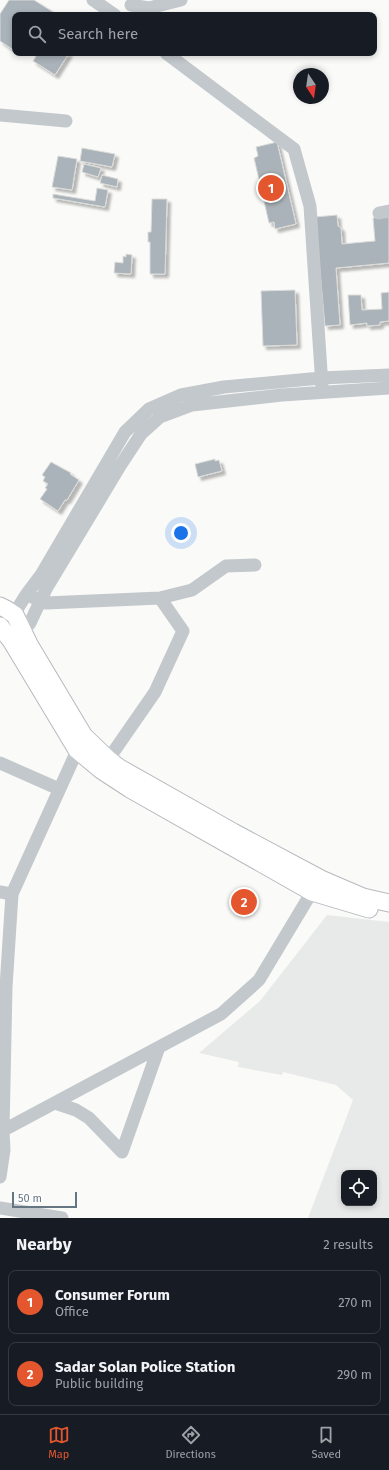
<!DOCTYPE html>
<style>
:root{--surface:#171b24;--page:#20242c;--text:#f1f3f6;--muted:#9ea1a6;--line:#363941;--accent:#e4572e}
body{margin:0;font-family:"Fira Sans",sans-serif;background:var(--page);color:var(--text)}
.controls{position:absolute;right:12px;bottom:12px;display:grid;overflow:hidden;border-radius:8px;box-shadow:0 2px 6px #0003}
.controls button{width:36px;height:36px;display:grid;place-items:center;padding:0;border:0;border-bottom:1px solid var(--line);background:var(--surface);color:var(--text);font:20px sans-serif}
.compass{position:absolute;left:293px;top:68px;width:36px;height:36px;border-radius:50%;background:var(--surface);box-shadow:0 2px 6px #0003;rotate:167deg}
.scale{position:absolute;left:12px;bottom:10px;width:65px;box-sizing:border-box;padding-left:4px;border:2px solid #657683;border-top:0;font-size:11px;line-height:14px;white-space:nowrap;color:#657683;-webkit-text-stroke:3px #fff;paint-order:stroke}
.you{position:absolute;left:181px;top:533px;width:14px;height:14px;margin:-10px;border:3px solid #fff;border-radius:50%;background:#1a73e8;box-shadow:0 0 0 6px #1a73e833}
.badge{display:grid;place-items:center;width:26px;height:26px;border-radius:50%;background:var(--accent);color:#fff;font-size:13px;font-weight:700}
.pin{position:absolute;translate:-50% -50%;border:2px solid #fff;box-shadow:0 1px 4px #0006}
.list{margin:0;padding:0;list-style:none}
h2{display:flex;justify-content:space-between;align-items:center;height:52px;margin:0;padding:0 16px;font-size:17px}
h2 small{font-size:13px;font-weight:400;color:var(--muted)}
.list li{display:grid;grid-template-columns:26px 1fr auto;gap:12px;align-items:center;box-sizing:border-box;height:64px;margin:0 8px 8px;padding:0 8px;border:1px solid var(--line);border-radius:8px}
.list b{display:block;font-size:15px;white-space:nowrap}
.list p{margin:0;font-size:13px;white-space:nowrap;color:var(--muted)}
.list em{font-size:13px;font-style:normal;color:var(--muted)}
.icon{flex:none;width:22px;height:22px;fill:none;stroke:currentColor;stroke-width:2;stroke-linecap:round;stroke-linejoin:round}
.map{position:relative;flex:none;width:389px;height:1218px;overflow:hidden}
.search{position:absolute;background:var(--surface);box-shadow:0 2px 6px #0003;left:12px;right:12px;top:12px;height:44px;display:flex;align-items:center;gap:10px;box-sizing:border-box;padding:0 14px;border-radius:8px;color:var(--muted);font-size:15px}
.sheet{height:196px;background:var(--surface)}
nav{display:flex;justify-content:space-around;align-items:center;box-sizing:border-box;height:56px;border-top:1px solid var(--line);background:var(--surface);font-size:11px;color:var(--muted)}
nav a{display:grid;justify-items:center;gap:2px}
nav .on{color:var(--accent)}
.map>svg:first-child{display:block}
.built{fill:#e8e9e9;fill-rule:evenodd}
.building{fill:#aab3b9;stroke:#dcdcda;filter:url(#shadow)}
.lines{fill:none;stroke-linecap:round;stroke-linejoin:round}
.major-casing{stroke:#b5babe;stroke-width:19}
.minor{stroke:#c3c8cc;stroke-width:13}
.major{stroke:#fff;stroke-width:17}
</style>
<div class="map">
<svg width="389" height="1218" viewBox="0 0 389 1218">
<defs>
<filter id="shadow"><feDropShadow dx="3.5" dy="3.5" stdDeviation="1" flood-color="#0004"/></filter>
</defs>
<rect width="100%" height="100%" fill="#fafaf8"/>
<path class="built" d="M327,915L389,922V1218H308L353,1100L336,1085L283,1072L282,1075L238,1067L239,1062L199,1053L260,1001ZM344,1173H374V1203H344Z"/>
<path class="building" d="M9,0H34L58,15H15V51L0,41V14Z
M38,53H69L55,75L33,61Z
M277,142L296,224L275,229L274,222L269,223L254,158L258,156L256,147Z
M82,148L115,154L112,167L80,161Z
M58,156L77,159L72,190L52,187Z
M84,164L101,168L98,177L82,172Z
M102,175L118,179L117,187L100,183Z
M97,188L108,190L105,207L53,198V194L95,201Z
M152,199H167L165,274H150V242H148V232H151Z
M337,215L338,226L341,228L342,244L375,241L373,218L389,216V263L336,268L340,325L325,326L315,217Z
M126,254L132,255L131,274L114,273L115,262L123,263V256L126,257Z
M295,290L297,345L263,346L261,291Z
M389,292V321L380,322V325L367,326V323L350,325L348,295H361L362,310L382,309L381,293Z
M215,459V461L219,460L222,471L198,477L195,464Z
M51,462L71,473L70,474L79,480L67,500H65L58,511L40,499L47,489L45,488L48,484L43,481L45,477L42,475Z"/>
<g class="lines">
<g class="major-casing">
<path id="major" d="M0,606L6,609L15,615L29,644L84,736L108,759L118,767L233,832L321,879L363,897L389,903
M0,626L12,642L77,750L101,770L130,789L312,892L369,909"/>
</g>
<path class="minor" d="M93,0L115,15
M131,5L149,8L181,0
M166,53L294,149L310,206L322,386
M0,115L66,121
M379,213L389,211
M32,597L46,603L160,598L192,590L226,566L255,565
M9,622L26,595L41,575L125,432L149,409L181,395L224,387L321,378L389,375
M17,637L30,623L46,589L120,466L141,434L160,417L192,405L282,395L389,388
M0,763L59,789
M103,767L155,692L183,631L160,598
M0,892L12,894
M55,1103L76,1110L89,1118L122,1152L159,1047
M0,1132L221,1014L259,980L316,885
M0,1177L4,1150L3,1131L6,987L12,894L81,742
M0,1208L62,1218"/>
<use href="#major" class="major"/>
</g>
</svg>
<div class="controls">
<button><svg class="icon" aria-label="locate" viewBox="0 0 24 24"><circle cx="12" cy="12" r="6"/><path d="M12 2v4M12 18v4M2 12h4M18 12h4"/></svg></button>
</div>
<svg class="compass" viewBox="-18 -18 36 36"><path d="M0-13l5 13h-10z" fill="#e53935"/><path d="M0 13l5-13h-10z" fill="#9ea1a6"/></svg>
<div class="scale">50 m</div>
<div class="you"></div>
<div class="pin badge" style="left:271px;top:188px">1</div>
<div class="pin badge" style="left:244px;top:902px">2</div>
<div class="search"><svg class="icon" aria-label="search" viewBox="0 0 24 24"><circle cx="10" cy="10" r="6"/><path d="M15 15l6 6"/></svg>Search here</div>
</div>
<section class="sheet">
<h2>Nearby<small>2 results</small></h2>
<ul class="list">
<li><span class="badge">1</span><div><b>Consumer Forum</b><p>Office</p></div><em>270 m</em></li>
<li><span class="badge">2</span><div><b>Sadar Solan Police Station</b><p>Public building</p></div><em>290 m</em></li>
</ul>
</section>
<nav>
<a class="on"><svg class="icon" aria-label="map" viewBox="0 0 24 24"><path d="M3 6l6-2 6 2 6-2v14l-6 2-6-2-6 2zM9 4v14M15 6v14"/></svg>Map</a>
<a><svg class="icon" aria-label="directions" viewBox="0 0 24 24"><path d="M12 3l9 9-9 9-9-9zM9 14v-3h6M13 9l2 2-2 2"/></svg>Directions</a>
<a><svg class="icon" aria-label="saved" viewBox="0 0 24 24"><path d="M7 4h10v16l-5-4-5 4z"/></svg>Saved</a>
</nav>
